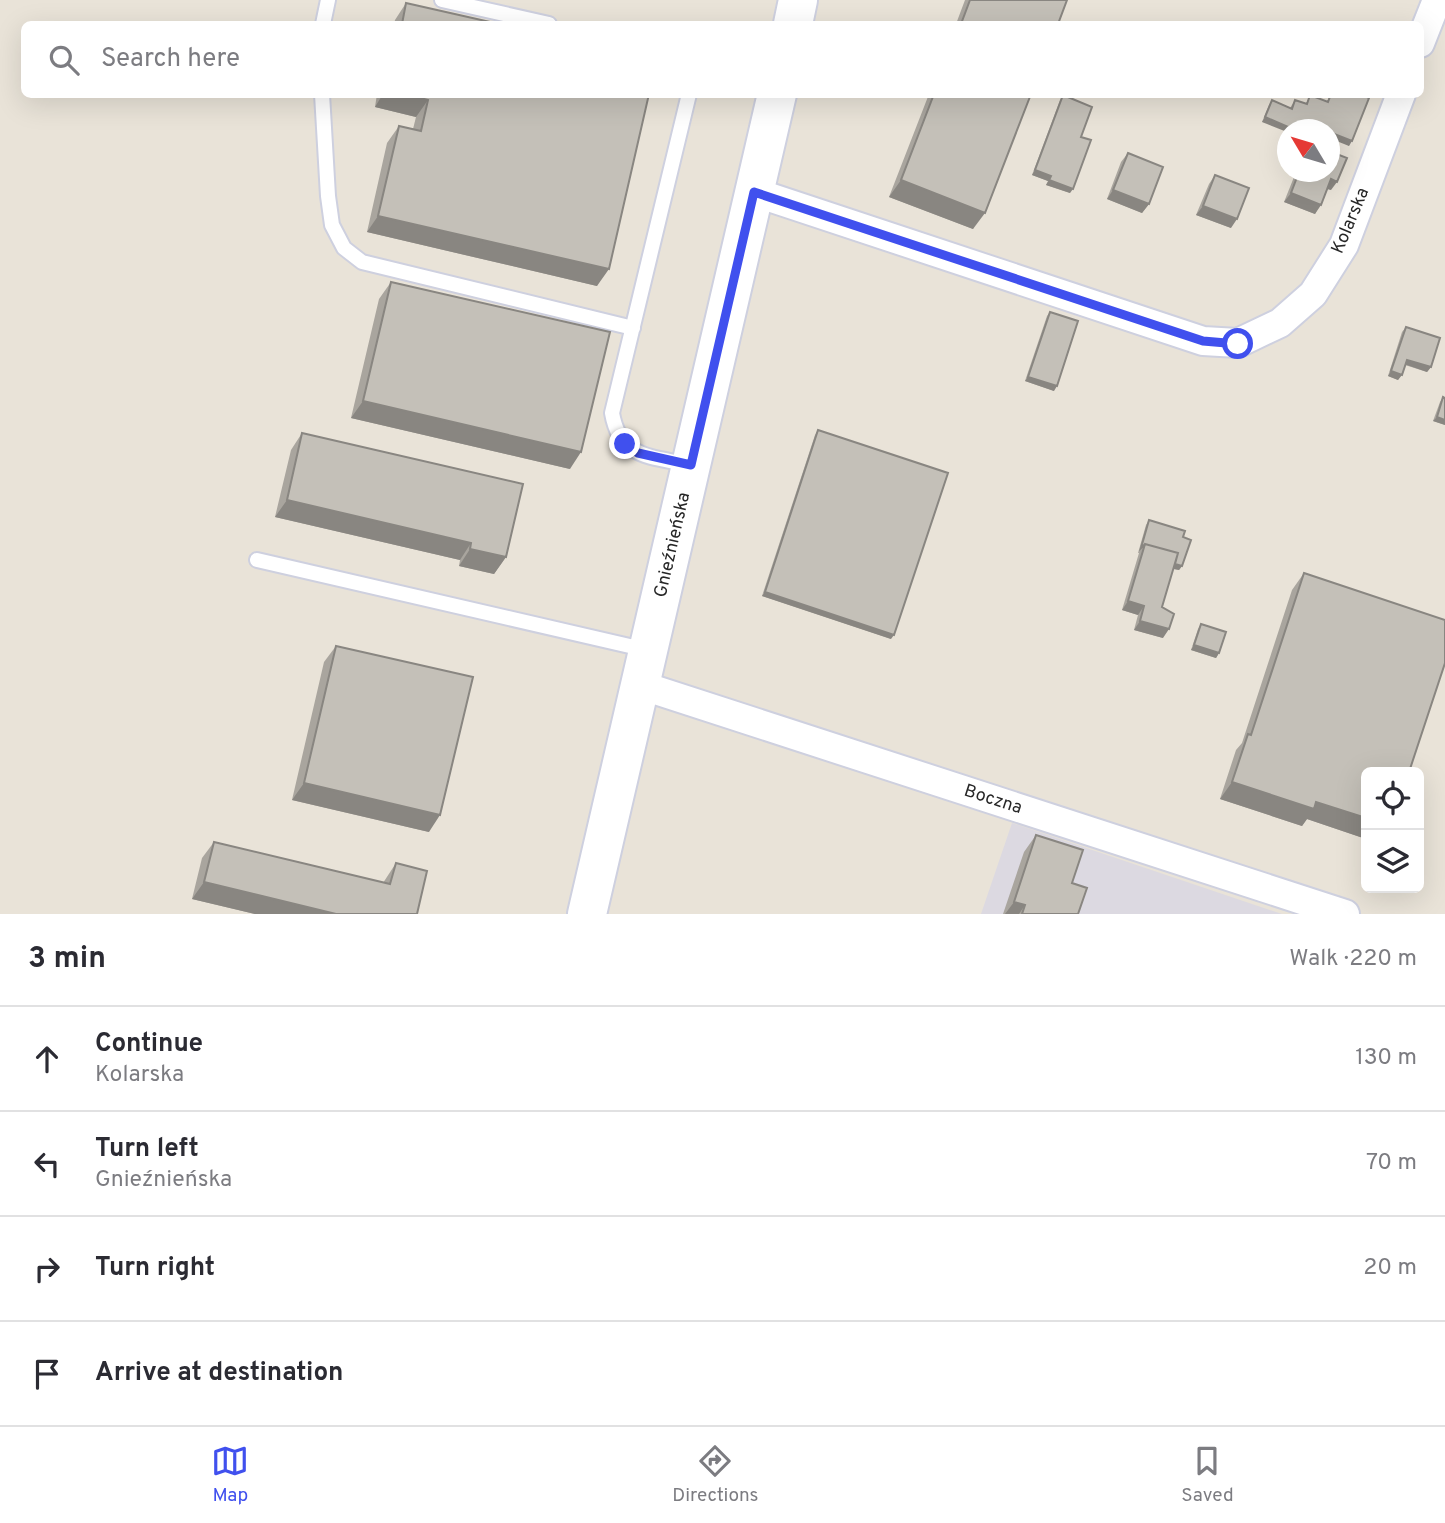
<!DOCTYPE html>
<meta charset="utf-8">
<style>
:root{--surface:#fff;--page:#f7f7f7;--text:#2b2b33;--muted:#7c7c81;--line:#e1e1e2;--accent:#4050ee}
body{margin:0;font-family:Overpass,sans-serif;background:var(--page);color:var(--text)}
.controls{position:absolute;right:21px;bottom:21px;display:grid;overflow:hidden;border-radius:10px;box-shadow:0 7px 28px #0002}
.controls button{width:63px;height:63px;display:grid;place-items:center;padding:0;border:0;border-bottom:2px solid var(--line);background:var(--surface);color:var(--text);font:35px sans-serif}
.compass{position:absolute;left:1277px;top:119px;width:63px;height:63px;border-radius:50%;background:var(--surface);box-shadow:0 7px 28px #0002;rotate:308deg}
.stop{position:absolute;width:21px;height:21px;margin:-16px;border:5px solid #4050ee;border-radius:50%;background:#fff}
.stop.end{background:#4050ee;border-color:#fff;box-shadow:0 2px 7px #0008}
.list{margin:0;padding:0;list-style:none}
h2{display:flex;justify-content:space-between;align-items:center;height:91px;margin:0;padding:0 28px;font-size:30px}
h2 small{font-size:23px;font-weight:400;color:var(--muted)}
.list li{display:grid;grid-template-columns:46px 1fr auto;gap:21px;align-items:center;box-sizing:border-box;height:105px;padding:0 28px;border-top:2px solid var(--line)}
.list b{display:block;font-size:26px;white-space:nowrap}
.list p{margin:0;font-size:23px;white-space:nowrap;color:var(--muted)}
.list em{font-size:23px;font-style:normal;color:var(--muted)}
.icon{flex:none;width:38px;height:38px;fill:none;stroke:currentColor;stroke-width:2;stroke-linecap:round;stroke-linejoin:round}
.map{position:relative;flex:none;width:1445px;height:914px;overflow:hidden}
.search{position:absolute;background:var(--surface);box-shadow:0 7px 28px #0002;left:21px;right:21px;top:21px;height:77px;display:flex;align-items:center;gap:18px;box-sizing:border-box;padding:0 24px;border-radius:10px;color:var(--muted);font-size:26px}
.sheet{height:511px;background:var(--surface)}
nav{display:flex;justify-content:space-around;align-items:center;box-sizing:border-box;height:98px;border-top:2px solid var(--line);background:var(--surface);font-size:19px;color:var(--muted)}
nav a{display:grid;justify-items:center;gap:4px}
nav .on{color:var(--accent)}
.map>svg:first-child{display:block}
.industrial{fill:#dcd9e1}
.lines{fill:none;stroke-linecap:round;stroke-linejoin:round}
.service-casing{stroke:#ced0df;stroke-width:18}
.minor-casing{stroke:#ced0df;stroke-width:32}
.secondary-casing{stroke:#ced0df;stroke-width:42}
.service{stroke:#fff;stroke-width:14}
.minor{stroke:#fff;stroke-width:28}
.secondary{stroke:#fff;stroke-width:38}
.wall{fill:#a9a59e}
.shaded-wall{fill:#898681}
.building{fill:#c4c0b8;stroke:#898681;stroke-width:2}
.route{stroke:#4050ee;stroke-width:9}
.labels{text-anchor:middle;dominant-baseline:central;stroke-width:5;stroke-linejoin:round;paint-order:stroke}
.street-label{font-size:18px;fill:#272727;stroke:#fff}
</style>
<div class="map">
<svg width="1445" height="914" viewBox="0 0 1445 914">
<rect width="100%" height="100%" fill="#e9e3d8"/>
<path class="industrial" d="M1012,823L1282,914H981Z"/>
<g class="lines">
<g class="service-casing">
<path id="service" d="M442,0L549,24
M323,24L328,0
M322,94L328,196L332,225L344,248L362,262L633,328
M689,94L612,413C620,459 651,456 690,465
M257,560L647,650"/>
</g>
<g class="minor-casing">
<path id="minor" d="M1420,43L1437,0
M754,192L1203,341L1238,343L1280,323L1313,294L1344,245L1401,94
M640,685L1345,914"/>
</g>
<g class="secondary-casing">
<path id="secondary" d="M793,24L798,0
M587,914L777,94"/>
</g>
<use href="#service" class="service"/>
<use href="#minor" class="minor"/>
<use href="#secondary" class="secondary"/>
</g>
<path class="wall" d="M965,0H1067L1058,24H956Z
M406,3L499,24H394L395,20Z
M377,94H649L597,286L367,232L387,143L399,126L413,129L416,117L375,107Z
M929,94H1031L973,229L889,197Z
M1330,94H1361L1349,146L1329,130L1262,122L1269,105L1272,100L1290,108L1295,100L1306,104L1310,95L1327,102Z
M1063,95L1081,137L1070,193L1046,185L1048,181L1032,175L1060,100Z
M1128,153L1149,204L1142,213L1107,199L1121,162Z
M1296,172H1329L1331,190L1327,189L1315,214L1284,202Z
M1215,175L1231,228L1196,215L1209,184Z
M391,282L570,469L351,418L379,299Z
M1050,312L1054,391L1025,381L1047,316Z
M1406,327L1431,367L1427,372L1405,365L1398,380L1388,376L1402,332Z
M1443,397L1445,398V425L1433,421L1440,402Z
M818,430L891,639L762,596L815,435Z
M302,433L506,557L494,574L459,566L460,560L275,517L291,450Z
M1149,520L1183,537L1182,566L1179,570L1173,569L1162,607L1163,638L1134,630L1138,615L1122,610L1139,553H1138L1146,525Z
M1304,573L1366,772V839L1307,819L1302,826L1220,799L1236,750L1242,743L1292,590Z
M1201,624L1219,653L1216,658L1191,650L1198,629Z
M336,646L429,832L292,800L324,662Z
M1036,835L1072,883L1078,914H1003L1024,852Z
M214,842L383,883L396,863L417,914H255L192,899L202,858Z"/>
<path class="shaded-wall" d="M383,94H405L428,100L416,117L375,107Z
M1265,117L1295,130H1287V132L1262,122Z
M1329,132L1352,141L1349,146L1329,138Z
M1035,170L1051,176L1048,181L1032,175Z
M1331,179L1337,182L1331,190L1325,188Z
M901,180L985,213L973,229L889,197Z
M1049,180L1073,189L1070,193L1046,185Z
M1113,190L1149,204L1142,213L1107,199Z
M1291,193L1321,205L1315,214L1284,202Z
M1203,206L1237,219L1231,228L1196,215Z
M378,216L609,269L597,286L367,232Z
M1407,360L1431,367L1427,372L1404,364Z
M1391,371L1402,375L1398,380L1388,376Z
M1028,377L1057,386L1054,391L1025,381Z
M363,401L581,452L570,469L351,418Z
M1437,417L1445,420V425L1433,421Z
M287,500L471,543L460,560L275,517Z
M470,549L506,557L494,574L459,566Z
M1173,563L1182,566L1179,570L1170,568Z
M765,592L894,635L891,639L762,596Z
M1128,601L1144,606L1138,615L1122,610Z
M1140,621L1169,629L1163,638L1134,630Z
M1194,645L1219,653L1216,658L1191,650Z
M1232,782L1316,802L1366,818V839L1307,819L1302,826L1220,799Z
M304,783L440,815L429,832L292,800Z
M204,882L336,914H255L192,899Z
M1014,902L1025,905L1019,914H1005Z"/>
<path class="building" d="M970,0H1067L1058,24H961Z
M406,3L499,24H402Z
M405,94H649L609,269L378,216L399,126L421,131L428,100Z
M934,94H1031L985,213L901,180Z
M1331,94H1361L1369,98L1352,141L1329,132V130H1323L1318,127L1317,130H1295L1265,117L1272,100L1292,109L1295,100L1307,104L1310,95L1328,102Z
M1063,95L1092,107L1081,137L1091,140L1073,189L1049,180L1051,176L1035,170Z
M1329,151L1347,158L1337,182L1331,179L1321,205L1291,193L1299,172H1329Z
M1128,153L1163,167L1149,204L1113,190Z
M1215,175L1249,188L1237,219L1203,206Z
M391,282L610,332L581,452L363,401Z
M1050,312L1078,321L1057,386L1028,377Z
M1406,327L1440,338L1431,367L1407,360L1402,375L1391,371Z
M1443,397L1445,398V420L1437,417Z
M818,430L948,473L894,635L765,592Z
M302,433L523,484L506,557L470,549L471,543L287,500Z
M1149,520L1185,531L1183,537L1191,540L1182,566L1175,564L1178,553L1145,544L1141,548Z
M1145,544L1178,553L1162,607L1174,614L1169,629L1140,621L1144,606L1128,601Z
M1304,573L1445,620V663L1409,772H1366V818L1316,802L1314,809L1232,782L1248,734L1251,735Z
M1201,624L1226,632L1219,653L1194,645Z
M336,646L473,677L440,815L304,783Z
M1036,835L1083,850L1072,883L1087,888L1078,914H1022L1025,905L1014,902Z
M214,842L390,884L396,863L427,871L417,914H336L204,882Z"/>
<g class="lines">
<path class="route" d="M625,444L638,453L691,465L754,192L1203,341L1238,344"/>
</g>
<g class="labels">
<g class="street-label">
<text transform="translate(1351 221) rotate(-67)">Kolarska</text>
<text transform="translate(673 545) rotate(-77)">Gnieźnieńska</text>
<text transform="translate(993 800) rotate(18)">Boczna</text>
</g>
</g>
</svg>
<div class="controls">
<button><svg class="icon" aria-label="locate" viewBox="0 0 24 24"><circle cx="12" cy="12" r="6"/><path d="M12 2v4M12 18v4M2 12h4M18 12h4"/></svg></button>
<button><svg class="icon" aria-label="layers" viewBox="0 0 24 24"><path d="M12 4l9 5-9 5-9-5zM3 14l9 5 9-5"/></svg></button>
</div>
<svg class="compass" viewBox="-18 -18 36 36"><path d="M0-13l5 13h-10z" fill="#e53935"/><path d="M0 13l5-13h-10z" fill="#7c7c81"/></svg>
<div class="stop" style="left:1238px;top:344px"></div>
<div class="stop end" style="left:625px;top:444px"></div>
<div class="search"><svg class="icon" aria-label="search" viewBox="0 0 24 24"><circle cx="10" cy="10" r="6"/><path d="M15 15l6 6"/></svg>Search here</div>
</div>
<section class="sheet">
<h2>3 min<small>Walk · 220 m</small></h2>
<ul class="list">
<li><svg class="icon" aria-label="ahead" viewBox="0 0 24 24"><path d="M12 20V5M6 11l6-6 6 6"/></svg><div><b>Continue</b><p>Kolarska</p></div><em>130 m</em></li>
<li><svg class="icon" aria-label="left" viewBox="0 0 24 24"><path d="M17 20v-9H6M10 6l-5 5 5 5"/></svg><div><b>Turn left</b><p>Gnieźnieńska</p></div><em>70 m</em></li>
<li><svg class="icon" aria-label="right" viewBox="0 0 24 24"><path d="M7 20v-9h11M14 6l5 5-5 5"/></svg><div><b>Turn right</b></div><em>20 m</em></li>
<li><svg class="icon" aria-label="arrive" viewBox="0 0 24 24"><path d="M6 21V4h12l-3 4 3 4H6"/></svg><div><b>Arrive at destination</b></div></li>
</ul>
</section>
<nav>
<a class="on"><svg class="icon" aria-label="map" viewBox="0 0 24 24"><path d="M3 6l6-2 6 2 6-2v14l-6 2-6-2-6 2zM9 4v14M15 6v14"/></svg>Map</a>
<a><svg class="icon" aria-label="directions" viewBox="0 0 24 24"><path d="M12 3l9 9-9 9-9-9zM9 14v-3h6M13 9l2 2-2 2"/></svg>Directions</a>
<a><svg class="icon" aria-label="saved" viewBox="0 0 24 24"><path d="M7 4h10v16l-5-4-5 4z"/></svg>Saved</a>
</nav>
